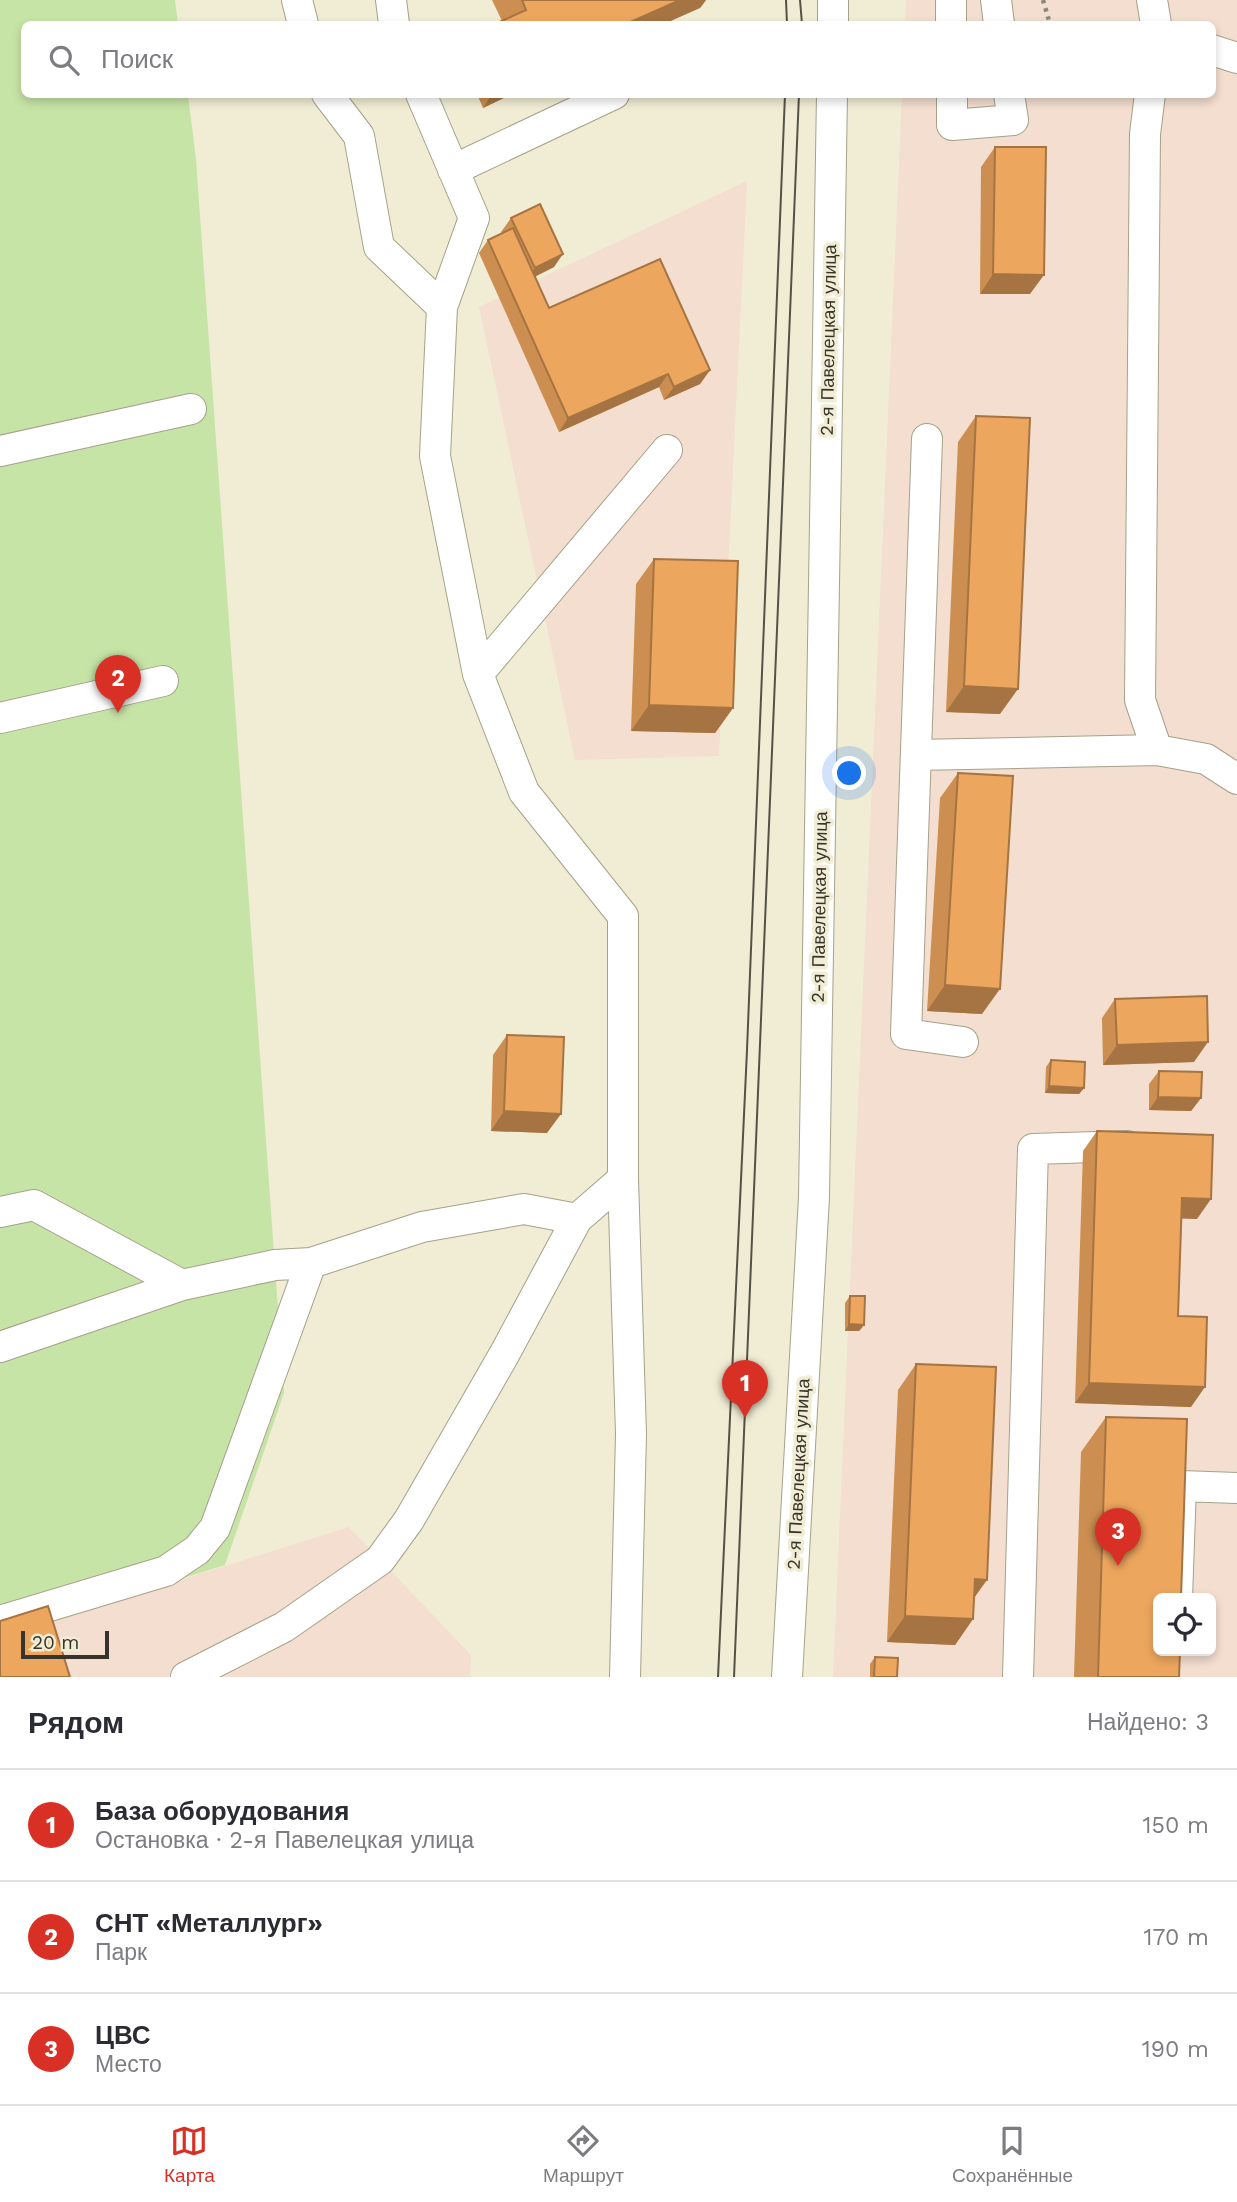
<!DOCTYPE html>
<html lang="ru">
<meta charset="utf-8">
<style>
:root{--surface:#fff;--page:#f7f7f7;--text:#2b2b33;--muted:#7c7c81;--line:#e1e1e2;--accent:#d93025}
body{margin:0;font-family:"Work Sans",sans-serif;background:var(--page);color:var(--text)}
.controls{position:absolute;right:21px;bottom:21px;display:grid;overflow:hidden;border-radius:10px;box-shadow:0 4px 10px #0003}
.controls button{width:63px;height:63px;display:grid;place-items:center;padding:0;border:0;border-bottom:2px solid var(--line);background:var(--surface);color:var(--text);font:35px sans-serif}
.scale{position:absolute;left:21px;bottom:18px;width:88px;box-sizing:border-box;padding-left:7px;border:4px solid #35332a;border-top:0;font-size:19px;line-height:24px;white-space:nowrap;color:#35332a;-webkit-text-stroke:5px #f1edd5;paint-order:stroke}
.you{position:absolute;left:850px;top:774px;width:24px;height:24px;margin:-18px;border:5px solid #fff;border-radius:50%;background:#1a73e8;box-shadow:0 0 0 10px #1a73e833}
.badge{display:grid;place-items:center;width:46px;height:46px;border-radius:50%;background:var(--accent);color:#fff;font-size:23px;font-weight:700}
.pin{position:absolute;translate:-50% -58px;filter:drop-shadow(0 2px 4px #0008)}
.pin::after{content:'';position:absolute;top:37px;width:24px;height:21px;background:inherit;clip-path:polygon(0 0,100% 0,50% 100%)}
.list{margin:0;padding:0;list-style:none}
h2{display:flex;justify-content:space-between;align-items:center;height:91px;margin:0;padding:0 28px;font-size:30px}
h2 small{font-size:23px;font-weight:400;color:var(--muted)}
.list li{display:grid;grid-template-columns:46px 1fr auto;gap:21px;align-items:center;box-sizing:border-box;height:112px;padding:0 28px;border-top:2px solid var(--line)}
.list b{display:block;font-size:26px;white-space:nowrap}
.list p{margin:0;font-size:23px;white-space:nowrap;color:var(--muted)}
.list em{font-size:23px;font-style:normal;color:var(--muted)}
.icon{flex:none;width:38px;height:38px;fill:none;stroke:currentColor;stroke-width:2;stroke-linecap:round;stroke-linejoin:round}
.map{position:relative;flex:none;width:1237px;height:1677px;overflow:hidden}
.search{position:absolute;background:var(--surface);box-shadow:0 4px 10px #0003;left:21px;right:21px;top:21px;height:77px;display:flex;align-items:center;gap:18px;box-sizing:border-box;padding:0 24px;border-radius:10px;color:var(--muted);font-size:26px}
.sheet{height:427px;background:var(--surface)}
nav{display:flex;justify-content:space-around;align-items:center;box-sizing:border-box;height:98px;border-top:2px solid var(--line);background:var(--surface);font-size:19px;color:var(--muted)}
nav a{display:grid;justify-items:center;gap:4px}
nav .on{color:var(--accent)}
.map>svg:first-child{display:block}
.industrial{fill:#f3decf;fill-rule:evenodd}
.green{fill:#c7e4a7}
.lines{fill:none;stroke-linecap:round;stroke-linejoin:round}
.minor-casing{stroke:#a5a18a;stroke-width:32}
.path{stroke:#8c8979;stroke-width:4.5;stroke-dasharray:3.5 5;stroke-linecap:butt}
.minor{stroke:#fff;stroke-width:30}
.tram{stroke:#545246;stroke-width:2}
.wall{fill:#cc8f51}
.shaded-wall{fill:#a67442}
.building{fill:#eda65e;stroke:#a67442;stroke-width:2}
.labels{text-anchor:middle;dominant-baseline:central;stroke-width:7;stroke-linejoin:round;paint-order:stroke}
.street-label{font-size:18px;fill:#35332a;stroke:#f1edd5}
</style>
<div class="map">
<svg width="1237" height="1677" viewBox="0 0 1237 1677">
<rect width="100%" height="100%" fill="#f1edd5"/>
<path class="industrial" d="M906,0H1237V1677H833L902,95L1212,94V24H905ZM1158,1598H1211V1651H1158Z
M747,181L719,756L575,760L479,307Z
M349,1527L471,1655L470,1677H0V1637Z"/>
<path class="green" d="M0,0H175L178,24H24V94L188,95L196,159L284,1393L225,1565L0,1636Z"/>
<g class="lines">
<g class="minor-casing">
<path id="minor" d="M297,0L303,24
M391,0L394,24
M951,0V24
M996,0L999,24
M1152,0L1156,24
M833,24V0
M1212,50L1237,58
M327,94L359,136L379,247L442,307L435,456L478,674L524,792L623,916V1179L631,1434L625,1677
M421,94L474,218L442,307
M952,94V125L1013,120L1009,94
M1150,94L1145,134L1140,700L1157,750L1206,759L1237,779
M453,170L614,94
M927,439L906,1034L963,1042
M0,451L191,409
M478,674L667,450
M0,718L163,681
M916,755L1157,750
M0,1212L34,1205L182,1285
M0,1347L182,1285L275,1265L311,1263L422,1227L524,1209L577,1219
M1177,1598L1181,1486L1237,1488
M0,1621L166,1571L197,1550L215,1528L311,1263
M186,1677L284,1627L380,1560L409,1520L505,1353L577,1219L623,1179
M787,1677L814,1197L832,94
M1018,1677L1033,1149L1127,1146"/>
</g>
<path class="path" d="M1043,0L1050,24"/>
<use href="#minor" class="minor"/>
<path class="tram" d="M786,0L787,24
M800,0L802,24
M718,1677L747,1050L785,94
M734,1677L799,94"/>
</g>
<path class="wall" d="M492,0H706L700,8L502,21Z
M477,94H512L483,108Z
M995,147L1030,294H980L981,167Z
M511,218L554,267L535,277L549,308L710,370L700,384L664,400L659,387L559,432L479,253L488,240L502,233L501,232Z
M976,416L1000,714L946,712L958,442Z
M654,559L733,708L715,733L631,731L636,584Z
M958,773L982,1014L927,1011L940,798Z
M1115,999L1194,1062L1103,1065L1102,1018Z
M507,1035L547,1133L491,1131L493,1055Z
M1051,1060L1084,1088L1079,1094L1045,1093L1046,1067Z
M1159,1071L1201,1098L1191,1111L1149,1110V1084Z
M1097,1131L1197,1219L1181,1218L1178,1316L1191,1407L1075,1403L1083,1151Z
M850,1296L864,1325L859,1331H845V1303Z
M916,1364L974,1598L973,1619L955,1645L887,1642L898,1390Z
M1106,1417L1179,1677H1074L1081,1452Z
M875,1657L897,1677H870V1664Z"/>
<path class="shaded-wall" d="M680,0H706L700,8L664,24H626Z
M492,94H512L483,108Z
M563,254L554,267L525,281L535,268Z
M993,274L1044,275L1030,294H980Z
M710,370L700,384L664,400L674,387Z
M668,374L659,387L559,432L568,418Z
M964,686L1018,689L1000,714L946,712Z
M649,705L733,708L715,733L631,731Z
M945,985L1000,989L982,1014L927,1011Z
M1208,1042L1194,1062L1103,1065L1117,1045Z
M1049,1086L1084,1088L1079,1094L1045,1093Z
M1158,1097L1201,1098L1191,1111L1149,1110Z
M504,1111L561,1114L547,1133L491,1131Z
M1182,1198L1211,1199L1197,1219L1168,1218Z
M849,1324L864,1325L859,1331H845Z
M1089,1383L1205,1387L1191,1407L1075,1403Z
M975,1579L987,1580L969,1605Z
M905,1616L973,1619L955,1645L887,1642Z"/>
<path class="building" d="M522,0H680L626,24H495L526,10Z
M995,147H1046L1044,275L993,274Z
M540,204L563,254L535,268L511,218Z
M513,228L549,308L660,259L710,370L674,387L668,374L568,418L488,240Z
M976,416L1030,418L1018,689L964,686Z
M654,559L738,561L733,708L649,705Z
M958,773L1013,776L1000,989L945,985Z
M1207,996L1208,1042L1117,1045L1115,999Z
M507,1035L564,1037L561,1114L504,1111Z
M1051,1060L1085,1062L1084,1088L1049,1086Z
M1159,1071L1202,1072L1201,1098L1158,1097Z
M1097,1131L1213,1135L1211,1199L1182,1198L1178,1316L1207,1317L1205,1387L1089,1383Z
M850,1296H865L864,1325L849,1324Z
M916,1364L996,1367L987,1580L975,1579L973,1619L905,1616Z
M1106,1417L1187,1419L1181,1598H1158V1651H1180L1179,1677H1098Z
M48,1606L70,1677H0V1621Z
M875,1657L898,1658L897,1677H874Z"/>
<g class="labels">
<g class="street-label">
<text transform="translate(828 340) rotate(-89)">2-я Павелецкая улица</text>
<text transform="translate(819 907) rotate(-89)">2-я Павелецкая улица</text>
<text transform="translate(798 1474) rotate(-87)">2-я Павелецкая улица</text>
</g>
</g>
</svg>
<div class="controls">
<button><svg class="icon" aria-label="locate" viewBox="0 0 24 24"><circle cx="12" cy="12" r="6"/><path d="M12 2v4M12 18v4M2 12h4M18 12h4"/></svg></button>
</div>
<div class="scale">20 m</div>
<div class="you"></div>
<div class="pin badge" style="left:745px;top:1418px">1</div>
<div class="pin badge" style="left:118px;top:713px">2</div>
<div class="pin badge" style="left:1118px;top:1566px">3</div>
<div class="search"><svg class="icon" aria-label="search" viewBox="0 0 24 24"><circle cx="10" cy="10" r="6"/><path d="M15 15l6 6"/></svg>Поиск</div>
</div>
<section class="sheet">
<h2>Рядом<small>Найдено: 3</small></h2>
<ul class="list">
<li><span class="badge">1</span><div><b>База оборудования</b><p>Остановка · 2-я Павелецкая улица</p></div><em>150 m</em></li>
<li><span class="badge">2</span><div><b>СНТ «Металлург»</b><p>Парк</p></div><em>170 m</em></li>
<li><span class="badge">3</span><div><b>ЦВС</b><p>Место</p></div><em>190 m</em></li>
</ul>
</section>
<nav>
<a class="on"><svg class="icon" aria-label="map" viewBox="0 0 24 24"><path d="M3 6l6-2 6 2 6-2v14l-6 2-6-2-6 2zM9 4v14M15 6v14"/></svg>Карта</a>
<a><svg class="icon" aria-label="directions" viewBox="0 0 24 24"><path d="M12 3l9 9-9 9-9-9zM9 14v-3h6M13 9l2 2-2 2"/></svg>Маршрут</a>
<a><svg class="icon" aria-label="saved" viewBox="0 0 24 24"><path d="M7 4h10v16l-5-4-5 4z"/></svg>Сохранённые</a>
</nav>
